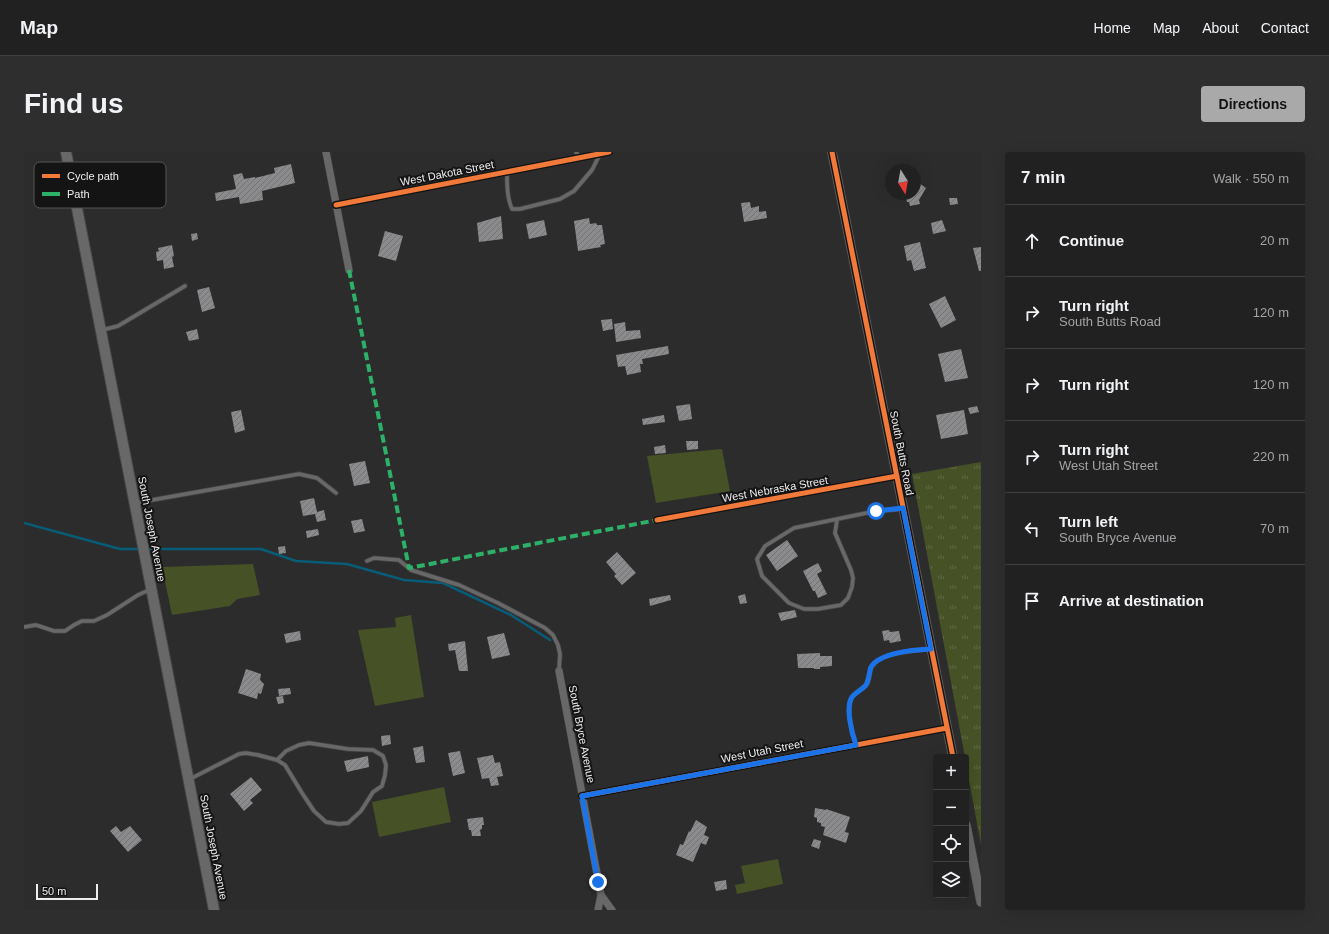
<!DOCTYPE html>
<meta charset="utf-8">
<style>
:root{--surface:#222122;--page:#2e2e2f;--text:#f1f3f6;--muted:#a2a3a5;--line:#3f3e40;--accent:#aaa9aa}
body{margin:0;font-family:Helvetica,sans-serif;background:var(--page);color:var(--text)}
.controls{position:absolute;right:12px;bottom:12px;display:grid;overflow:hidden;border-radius:4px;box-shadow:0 4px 16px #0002}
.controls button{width:36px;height:36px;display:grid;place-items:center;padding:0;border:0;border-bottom:1px solid var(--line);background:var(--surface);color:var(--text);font:20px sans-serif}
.compass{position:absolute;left:861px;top:12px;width:36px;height:36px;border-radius:50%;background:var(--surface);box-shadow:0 4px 16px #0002;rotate:169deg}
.scale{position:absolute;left:12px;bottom:10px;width:62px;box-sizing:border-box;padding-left:4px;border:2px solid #eeecee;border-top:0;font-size:11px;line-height:14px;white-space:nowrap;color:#eeecee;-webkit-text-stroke:3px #151415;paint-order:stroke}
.stop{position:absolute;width:12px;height:12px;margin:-9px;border:3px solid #1a73e8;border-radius:50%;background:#fff}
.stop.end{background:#1a73e8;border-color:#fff;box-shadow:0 1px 4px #0008}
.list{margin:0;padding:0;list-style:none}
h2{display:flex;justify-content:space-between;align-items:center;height:52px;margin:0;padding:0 16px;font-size:17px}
h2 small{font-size:13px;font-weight:400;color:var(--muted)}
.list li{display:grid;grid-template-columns:26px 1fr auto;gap:12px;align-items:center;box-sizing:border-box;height:72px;padding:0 16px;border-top:1px solid var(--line)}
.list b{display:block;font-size:15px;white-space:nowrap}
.list p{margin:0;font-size:13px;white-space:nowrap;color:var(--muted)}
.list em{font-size:13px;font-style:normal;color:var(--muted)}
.icon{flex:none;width:22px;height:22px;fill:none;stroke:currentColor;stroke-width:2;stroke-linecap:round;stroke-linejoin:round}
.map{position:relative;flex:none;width:957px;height:758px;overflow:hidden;border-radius:4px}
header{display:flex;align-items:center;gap:24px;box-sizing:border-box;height:56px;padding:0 20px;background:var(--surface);border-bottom:1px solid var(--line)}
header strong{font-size:19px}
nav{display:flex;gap:22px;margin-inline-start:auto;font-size:14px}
.intro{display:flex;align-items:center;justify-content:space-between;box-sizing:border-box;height:96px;padding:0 24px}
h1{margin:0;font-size:28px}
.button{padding:10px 18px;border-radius:4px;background:var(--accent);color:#111;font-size:14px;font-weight:700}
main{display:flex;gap:24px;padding:0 24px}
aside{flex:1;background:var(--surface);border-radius:4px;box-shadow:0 4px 16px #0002}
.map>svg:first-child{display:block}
.grass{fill:#465125}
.park{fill:url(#park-tufts)}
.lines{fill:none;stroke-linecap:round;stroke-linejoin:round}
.stream{stroke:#075d77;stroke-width:2.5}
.building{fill:url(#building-hatch)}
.service-casing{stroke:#494849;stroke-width:5}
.minor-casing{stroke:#494849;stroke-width:8}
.tertiary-casing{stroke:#494849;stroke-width:10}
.secondary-casing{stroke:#494849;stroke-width:12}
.service{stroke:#686868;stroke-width:3.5}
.minor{stroke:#686868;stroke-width:7}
.tertiary{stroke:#686868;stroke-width:9}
.secondary{stroke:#686868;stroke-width:10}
.quiet{stroke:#2db169;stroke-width:4;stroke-dasharray:8 4;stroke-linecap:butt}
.cycleway-casing{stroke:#151415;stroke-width:8}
.cycleway{stroke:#f17a3a;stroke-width:5}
.route{stroke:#1a73e8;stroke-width:5}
.labels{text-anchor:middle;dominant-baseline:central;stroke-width:4;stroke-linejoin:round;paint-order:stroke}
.street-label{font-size:11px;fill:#eeecee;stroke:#151415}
.key{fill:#151415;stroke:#565556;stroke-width:1}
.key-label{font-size:11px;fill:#eeecee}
</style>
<header>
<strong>Map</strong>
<nav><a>Home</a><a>Map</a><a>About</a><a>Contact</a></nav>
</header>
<div class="intro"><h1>Find us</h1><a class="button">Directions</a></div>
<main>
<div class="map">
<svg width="957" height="758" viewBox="0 0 957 758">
<defs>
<pattern id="park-tufts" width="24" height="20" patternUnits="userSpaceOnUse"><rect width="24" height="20" fill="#465125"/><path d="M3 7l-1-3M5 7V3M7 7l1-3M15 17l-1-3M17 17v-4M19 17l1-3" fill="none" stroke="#616a45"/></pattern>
<pattern id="building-hatch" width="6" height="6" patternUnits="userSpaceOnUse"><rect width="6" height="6" fill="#8b8a8c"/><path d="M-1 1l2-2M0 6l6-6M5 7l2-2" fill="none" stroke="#737374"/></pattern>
</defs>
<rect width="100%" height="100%" fill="#2d2c2d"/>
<path class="grass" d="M698,297L706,339L632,351L623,304Z
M229,412L236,443L213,447L206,454L148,463L138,415Z
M387,463L400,545L351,554L334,478L372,475L371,466Z
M420,635L427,670L355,685L348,650Z
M754,707L759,732L713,742L711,733L721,731L717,714Z"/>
<path class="park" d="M957,310V693L942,612V605H941L888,322Z"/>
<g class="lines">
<path class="stream" d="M0,371L96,397H116
M123,397H237L272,409L323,412L380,428L419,431L487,463L526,488"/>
</g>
<path class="building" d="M267,12L271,31L238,39L239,48L216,52L215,45L192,49L191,41L212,37L209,23L218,21L220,27L231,25V26L251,21L250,16Z
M891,28L902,36L895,48L896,52L886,54L885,50H883L881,42H891Z
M925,46H933L934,52L926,53Z
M726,50L727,56L735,54V60L742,59L743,66L720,70L717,51Z
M477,64L479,87L455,90L453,71Z
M565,66L566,72L572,71L573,73H578L581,92L576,93L577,95L554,99L550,69Z
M520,68L523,83L505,87L502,72Z
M918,68L922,79L909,82L907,71Z
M361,79L379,84L372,109L354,104Z
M173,81L174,87L168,89L167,82Z
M896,90L902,116L890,119L887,108L883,109L880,94Z
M148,93L150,104L148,105L150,115L140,117L139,108L133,109L132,100L135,99L134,96Z
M957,95V119H955L949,96Z
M185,135L191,156L178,160L173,138Z
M921,144L932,168L917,176L905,152Z
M588,167L589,177L579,179L577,168Z
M601,170L602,179L616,178L617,186L592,190L590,172Z
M173,177L175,187L165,189L162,180Z
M644,194L645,202L618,207L619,212H616L617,220L603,223L601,214L594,215L592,203Z
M937,197L944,226L921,230L914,202Z
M666,252L668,267L655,269L652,254Z
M953,254L955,260L946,262L944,256Z
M217,258L221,278L211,281L207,260Z
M940,258L944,282L917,287L912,263Z
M640,263L641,270L619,273L618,267Z
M662,289H674V297L663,298Z
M641,293L642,301L631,302L630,295Z
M341,309L346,331L330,334L325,312Z
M290,346L293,360L300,358L302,368L293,370L291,362L279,364L276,349Z
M338,367L341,379L330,381L327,369Z
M294,377L295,383L283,386L282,379Z
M763,388L774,404L753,419L742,403Z
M261,394L262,401L255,402L254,395Z
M593,400L612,421L598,433L590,424L592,422L582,410Z
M794,411L798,419L793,422L803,442L794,446L791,439H789L779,419Z
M721,442L723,451L716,452L714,444Z
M646,443L647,448L626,454L625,447Z
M771,458L773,465L757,469L754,461Z
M865,478L866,480L875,479L877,489L866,491L865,488L860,489L858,479Z
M276,479L277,488L262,491L260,482Z
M480,481L486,503L468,507L463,485Z
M441,489L444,519H435L431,498L425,499L424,492Z
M796,501V504H808V514L796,515V517H790V516H774L773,502Z
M222,517L237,522L236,528L240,532L237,542L234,541L233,547L214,541Z
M266,536L267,542L255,544L254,537Z
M259,544L260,551L254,552L252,545Z
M366,583L367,592L358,594L357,584Z
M399,594L401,610L392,611L389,596Z
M436,599L441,621L429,624L424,601Z
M469,603L471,611L476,610L479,624L473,625L475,633L467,634L465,626L458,627L453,606Z
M344,604L345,615L323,620L320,609Z
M227,625L238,638L226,648L229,651L220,659L206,642Z
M791,656L802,658V657L826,665L821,680L825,681L822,691L799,683L801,675L797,674V671L793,670V666L790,665Z
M459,665L460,673H458V677L456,678L457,684H448L447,678H445L443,667Z
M672,668L683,675L680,683L685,685L682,693L677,691L669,710L652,703L656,692L659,693L665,679L666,680Z
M92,674L97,680L106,674L118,688L104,700L86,679Z
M790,687L797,689L795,697L787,694Z
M702,728L703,737L692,739L690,730Z"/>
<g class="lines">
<g class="service-casing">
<path id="service" d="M552,0L556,6
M483,20C483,32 483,46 488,57H496L536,47L550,39L568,18L576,2
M78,178L94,174L161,134
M111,351L275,322L293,326L312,341
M813,368L811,381L827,418L829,426L828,435L824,446L817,453L794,457H780L765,451L738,424L733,407L741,394L770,376L852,359L878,357
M343,409L350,406L375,408L387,418L435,433L474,451L521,476L529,483L534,493L536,502L535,519
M0,475L12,473L30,479H41L50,473L58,469H70L83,463L114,443L127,437
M832,593C828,582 821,554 829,544C832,540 839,537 843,532C846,527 845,519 848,514C858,500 890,499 906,497
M166,627L215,602L222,601L234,603L253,608L261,613L278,641L290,659L302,670L315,672L324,671L337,659L349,640L358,634L361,623L362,613L359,604L349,598L324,597L285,591L275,593L262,599L253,608"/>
</g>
<g class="minor-casing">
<path id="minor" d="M302,0L325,118
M312,53L585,0
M633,368L873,324
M535,519L577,743L574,758
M558,644L923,576
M577,743L588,758"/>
</g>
<g class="tertiary-casing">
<path id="tertiary" d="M808,0L929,605
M942,673L957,750"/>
</g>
<g class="secondary-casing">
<path id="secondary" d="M42,0L190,758"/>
</g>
<use href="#service" class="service"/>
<use href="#minor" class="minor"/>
<use href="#tertiary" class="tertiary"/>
<use href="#secondary" class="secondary"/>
<path class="quiet" d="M325,118L385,416L633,368"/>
<g class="cycleway-casing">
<path id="cycleway" d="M808,0L929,605
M312,53L585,0
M633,368L873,324
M558,644L923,576"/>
</g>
<use href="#cycleway" class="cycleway"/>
</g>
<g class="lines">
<path class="route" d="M574,730L558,644L832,593C828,582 821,555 828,545C832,540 838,538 842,533C845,528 845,520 847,515C856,500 891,498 907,497L879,356L852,359"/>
</g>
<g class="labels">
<g class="street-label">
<text transform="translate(423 21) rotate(-11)">West Dakota Street</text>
<text transform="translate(878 301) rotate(79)">South Butts Road</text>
<text transform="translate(751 337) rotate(-10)">West Nebraska Street</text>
<text transform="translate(128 377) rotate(79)">South Joseph Avenue</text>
<text transform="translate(558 582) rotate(79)">South Bryce Avenue</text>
<text transform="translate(738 599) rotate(-11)">West Utah Street</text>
<text transform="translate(190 695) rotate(79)">South Joseph Avenue</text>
</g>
</g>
<rect x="10" y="10" width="132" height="46" rx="6" class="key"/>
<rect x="18" y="22" width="18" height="4" fill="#f17a3a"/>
<rect x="18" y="40" width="18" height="4" fill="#2db169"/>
<g class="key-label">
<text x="43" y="28">Cycle path</text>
<text x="43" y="46">Path</text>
</g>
</svg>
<div class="controls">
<button>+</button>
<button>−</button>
<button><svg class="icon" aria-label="locate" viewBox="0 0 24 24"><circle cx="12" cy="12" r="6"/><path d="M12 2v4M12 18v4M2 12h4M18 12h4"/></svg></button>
<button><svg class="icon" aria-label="layers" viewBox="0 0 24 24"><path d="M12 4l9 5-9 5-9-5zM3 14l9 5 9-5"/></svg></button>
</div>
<svg class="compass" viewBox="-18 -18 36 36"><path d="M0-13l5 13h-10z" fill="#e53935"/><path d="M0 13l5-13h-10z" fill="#a2a3a5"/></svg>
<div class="scale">50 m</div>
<div class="stop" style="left:852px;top:359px"></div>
<div class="stop end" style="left:574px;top:730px"></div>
</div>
<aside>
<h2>7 min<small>Walk · 550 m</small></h2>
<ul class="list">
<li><svg class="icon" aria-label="ahead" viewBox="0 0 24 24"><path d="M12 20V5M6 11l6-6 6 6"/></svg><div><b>Continue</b></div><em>20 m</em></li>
<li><svg class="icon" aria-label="right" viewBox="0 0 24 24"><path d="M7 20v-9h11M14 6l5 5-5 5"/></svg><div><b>Turn right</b><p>South Butts Road</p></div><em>120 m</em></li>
<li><svg class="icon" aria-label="right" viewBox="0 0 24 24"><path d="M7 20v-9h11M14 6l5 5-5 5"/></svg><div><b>Turn right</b></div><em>120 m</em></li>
<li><svg class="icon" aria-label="right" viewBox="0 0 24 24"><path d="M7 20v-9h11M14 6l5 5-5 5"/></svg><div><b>Turn right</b><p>West Utah Street</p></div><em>220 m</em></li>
<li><svg class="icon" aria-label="left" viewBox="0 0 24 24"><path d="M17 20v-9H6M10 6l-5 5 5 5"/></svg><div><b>Turn left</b><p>South Bryce Avenue</p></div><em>70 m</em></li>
<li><svg class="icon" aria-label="arrive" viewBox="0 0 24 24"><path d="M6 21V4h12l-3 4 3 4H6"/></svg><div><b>Arrive at destination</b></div></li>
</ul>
</aside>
</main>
